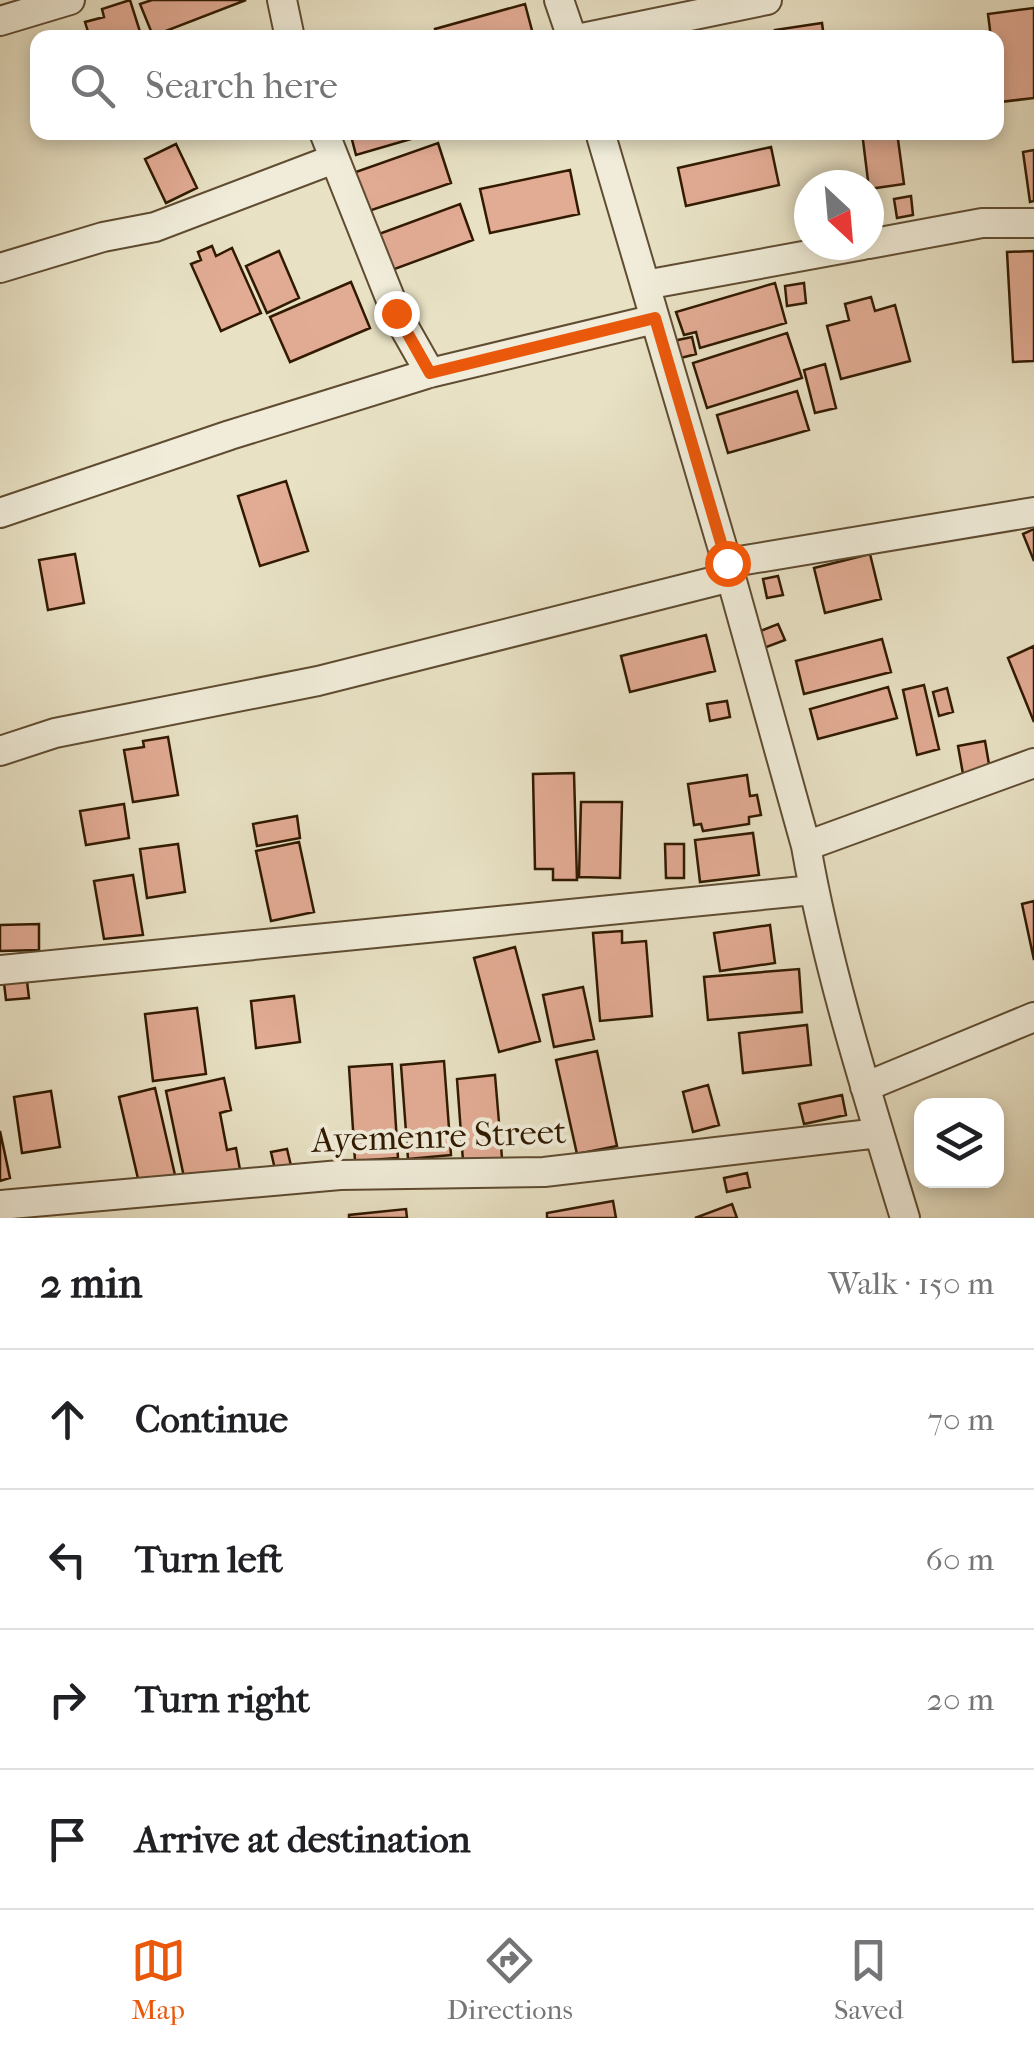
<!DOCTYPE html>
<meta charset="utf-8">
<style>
:root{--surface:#fff;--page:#f2f2f2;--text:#202124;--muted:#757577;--line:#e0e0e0;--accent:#ea580c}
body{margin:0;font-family:"IM FELL French Canon",serif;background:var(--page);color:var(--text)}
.controls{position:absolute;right:30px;bottom:30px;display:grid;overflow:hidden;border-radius:20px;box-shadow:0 5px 15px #0003}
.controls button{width:90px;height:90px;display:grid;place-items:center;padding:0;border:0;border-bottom:2px solid var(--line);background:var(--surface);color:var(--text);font:50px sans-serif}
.compass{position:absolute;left:794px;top:170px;width:90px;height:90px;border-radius:50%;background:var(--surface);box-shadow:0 5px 15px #0003;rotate:154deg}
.stop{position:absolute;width:30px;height:30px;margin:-22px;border:8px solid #ea580c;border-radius:50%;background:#fff}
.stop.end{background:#ea580c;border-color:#fff;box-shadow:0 2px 10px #0008}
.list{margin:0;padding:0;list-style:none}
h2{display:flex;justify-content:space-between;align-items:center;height:130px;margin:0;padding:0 40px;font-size:42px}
h2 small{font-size:32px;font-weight:400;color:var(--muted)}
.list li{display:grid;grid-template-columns:65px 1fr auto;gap:30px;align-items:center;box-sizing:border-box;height:140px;padding:0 40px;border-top:2px solid var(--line)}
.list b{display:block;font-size:38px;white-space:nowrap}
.list em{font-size:32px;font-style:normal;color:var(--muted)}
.icon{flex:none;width:55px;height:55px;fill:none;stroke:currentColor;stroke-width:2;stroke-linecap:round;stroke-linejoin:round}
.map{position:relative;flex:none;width:1034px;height:1218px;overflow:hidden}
.search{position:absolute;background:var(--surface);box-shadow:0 5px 15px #0003;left:30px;right:30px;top:30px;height:110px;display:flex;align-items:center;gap:25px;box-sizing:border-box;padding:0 35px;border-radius:20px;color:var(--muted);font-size:38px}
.sheet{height:690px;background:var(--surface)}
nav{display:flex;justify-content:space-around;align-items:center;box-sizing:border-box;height:140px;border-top:2px solid var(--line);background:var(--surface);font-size:28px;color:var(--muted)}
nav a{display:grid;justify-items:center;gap:5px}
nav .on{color:var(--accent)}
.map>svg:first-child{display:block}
.building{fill:#e2ab94;stroke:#311a00;stroke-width:2.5}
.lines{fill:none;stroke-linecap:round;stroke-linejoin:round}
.minor-casing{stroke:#5f4c31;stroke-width:32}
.minor{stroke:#f0ecd9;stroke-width:28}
.route{stroke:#ea580c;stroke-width:12}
.labels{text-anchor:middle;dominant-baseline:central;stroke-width:8;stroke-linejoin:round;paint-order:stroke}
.street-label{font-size:35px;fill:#311a00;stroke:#f0ecd9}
</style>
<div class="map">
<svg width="1034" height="1218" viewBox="0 0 1034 1218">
<rect width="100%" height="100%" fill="#e8e1c4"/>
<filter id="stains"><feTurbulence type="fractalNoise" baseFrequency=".002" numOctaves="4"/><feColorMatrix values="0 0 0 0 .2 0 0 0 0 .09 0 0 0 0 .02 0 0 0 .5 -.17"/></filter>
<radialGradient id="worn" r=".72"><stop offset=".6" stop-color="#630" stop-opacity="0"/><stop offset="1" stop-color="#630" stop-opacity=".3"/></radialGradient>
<path class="building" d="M130,0L142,38H90L85,22L104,17L102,9Z
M152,0H246L153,36L140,4Z
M525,4L534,38H437L435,29Z
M1034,8V98L1000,102L996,38H991L988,14Z
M822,23L824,38H776L775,30Z
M350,132H435L356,155Z
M862,132H897L904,184L869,189Z
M438,143L451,183L366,212L353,173Z
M176,144L197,188L166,203L145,159Z
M771,147L779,185L686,206L678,168Z
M1034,150V201L1030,202L1023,152Z
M570,170L579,214L490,233L480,189Z
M911,196L913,215L897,218L894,199Z
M460,204L473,240L392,270L379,234Z
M212,246L216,256L232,248L261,313L221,331L191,264L201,260L198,252Z
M279,251L299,298L267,313L246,266Z
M1034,251V361L1013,362L1007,252Z
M351,282L370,328L290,362L270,317Z
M775,283L786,323L700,348L696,332L684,335L676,312Z
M804,283L806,303L787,306L785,286Z
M871,297L875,311L895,305L910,361L841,379L827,326L849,320L845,304Z
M787,333L802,378L707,408L693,363Z
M692,337L696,354L677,359L673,341Z
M825,364L836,408L815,413L804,370Z
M797,391L809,430L728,453L717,415Z
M286,481L308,551L260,566L238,496Z
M1034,529V561L1023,534Z
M75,554L84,603L48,610L39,560Z
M870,554L881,599L825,613L814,568Z
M778,576L783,595L767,598L763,579Z
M778,624L785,640L764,648L758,632Z
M706,635L715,671L630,692L621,656Z
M882,639L891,672L804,694L796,661Z
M1034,646V722L1008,658Z
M924,685L939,749L917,755L903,690Z
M888,687L897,718L818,739L810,709Z
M947,688L953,712L939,716L933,692Z
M727,701L730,717L710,721L707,704Z
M168,737L178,795L133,802L124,750L144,747L143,741Z
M985,741L990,770L963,774L958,746Z
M574,773L577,880H553V869H535L533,774Z
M747,775L750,796L757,795L761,815L749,817V824L703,831L701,824L694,825L688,784Z
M581,802H622L620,878L579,877Z
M124,804L129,838L86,845L80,811Z
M297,816L300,838L257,846L253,824Z
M753,833L759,875L700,882L695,840Z
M299,842L314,912L271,921L256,851Z
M178,844L185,892L147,898L140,849Z
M665,844H684V878H666Z
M133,875L143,935L104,939L94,881Z
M1034,901V960L1022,904Z
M39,924V950L0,951V925Z
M770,925L775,963L720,971L714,933Z
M622,931V943L646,941L652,1016L600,1021L593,933Z
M515,947L540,1041L499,1052L474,958Z
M799,969L802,1012L708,1020L704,977Z
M27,981L29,998L6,1000L4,983Z
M583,987L594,1039L554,1047L543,995Z
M294,996L300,1042L256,1048L251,1001Z
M197,1008L206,1074L153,1081L145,1014Z
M807,1025L811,1065L743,1073L739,1033Z
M597,1051L617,1146L577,1154L556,1060Z
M444,1061L451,1155L408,1159L401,1065Z
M392,1064L398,1158L355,1161L349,1067Z
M495,1075L502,1158L463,1161L457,1079Z
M224,1078L231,1110L220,1113L227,1150L236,1148L241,1175L186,1187L166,1091Z
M708,1085L719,1125L693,1132L683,1092Z
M155,1088L175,1175L139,1183L119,1097Z
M51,1091L60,1147L22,1153L14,1097Z
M842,1095L846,1115L804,1124L799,1104Z
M0,1131L10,1178L0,1181Z
M287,1149L293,1174L277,1178L271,1152Z
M747,1173L750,1187L727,1192L724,1178Z
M613,1201L616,1218H547V1213Z
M732,1204L737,1218H695Z
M406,1209L407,1218H349V1215Z"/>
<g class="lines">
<g class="minor-casing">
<path id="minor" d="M282,0L290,38
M559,0L572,38
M0,21L70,0
M582,38L767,0
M324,132L396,313L430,373
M600,132L727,563L806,846C828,972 868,1096 905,1218
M869,244L982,223H1034
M0,268L103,237L155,227L334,159
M645,285L863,245
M0,513L230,435L430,373L655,319
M727,563L1034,512
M0,751L55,733L318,681L731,577
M806,846L1034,763
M0,970L813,890
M865,1087L1034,1017
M0,1205L340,1175L544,1172L879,1133"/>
</g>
<use href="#minor" class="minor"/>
</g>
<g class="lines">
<path class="route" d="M396,313L430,373L655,318L727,563"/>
</g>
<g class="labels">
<g class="street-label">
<text transform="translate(439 1136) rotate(-2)">Ayemenre Street</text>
</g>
</g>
<rect width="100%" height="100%" filter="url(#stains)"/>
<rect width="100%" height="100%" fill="url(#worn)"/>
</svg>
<div class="controls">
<button><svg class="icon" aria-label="layers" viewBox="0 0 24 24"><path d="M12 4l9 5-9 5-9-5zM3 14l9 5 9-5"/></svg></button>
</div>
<svg class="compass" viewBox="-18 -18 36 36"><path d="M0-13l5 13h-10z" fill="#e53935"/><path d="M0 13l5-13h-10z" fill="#757577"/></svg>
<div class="stop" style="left:727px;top:563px"></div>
<div class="stop end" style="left:396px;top:313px"></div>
<div class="search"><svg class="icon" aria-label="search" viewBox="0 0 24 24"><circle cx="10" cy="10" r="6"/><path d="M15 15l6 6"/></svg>Search here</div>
</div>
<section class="sheet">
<h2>2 min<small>Walk · 150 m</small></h2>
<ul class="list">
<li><svg class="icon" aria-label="ahead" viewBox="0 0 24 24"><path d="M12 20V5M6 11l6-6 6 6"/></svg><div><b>Continue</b></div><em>70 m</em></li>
<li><svg class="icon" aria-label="left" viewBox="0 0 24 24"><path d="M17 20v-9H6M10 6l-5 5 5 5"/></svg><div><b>Turn left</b></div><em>60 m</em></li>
<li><svg class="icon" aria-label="right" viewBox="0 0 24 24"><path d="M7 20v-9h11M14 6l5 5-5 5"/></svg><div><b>Turn right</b></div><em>20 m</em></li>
<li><svg class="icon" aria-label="arrive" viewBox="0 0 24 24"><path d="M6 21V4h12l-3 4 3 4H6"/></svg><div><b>Arrive at destination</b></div></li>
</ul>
</section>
<nav>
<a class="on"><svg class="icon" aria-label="map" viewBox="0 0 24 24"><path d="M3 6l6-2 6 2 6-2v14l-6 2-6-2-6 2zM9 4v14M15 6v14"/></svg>Map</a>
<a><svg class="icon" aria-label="directions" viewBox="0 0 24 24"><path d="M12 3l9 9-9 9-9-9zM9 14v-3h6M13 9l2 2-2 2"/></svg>Directions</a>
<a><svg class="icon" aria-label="saved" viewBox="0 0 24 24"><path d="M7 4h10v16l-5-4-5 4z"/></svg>Saved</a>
</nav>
